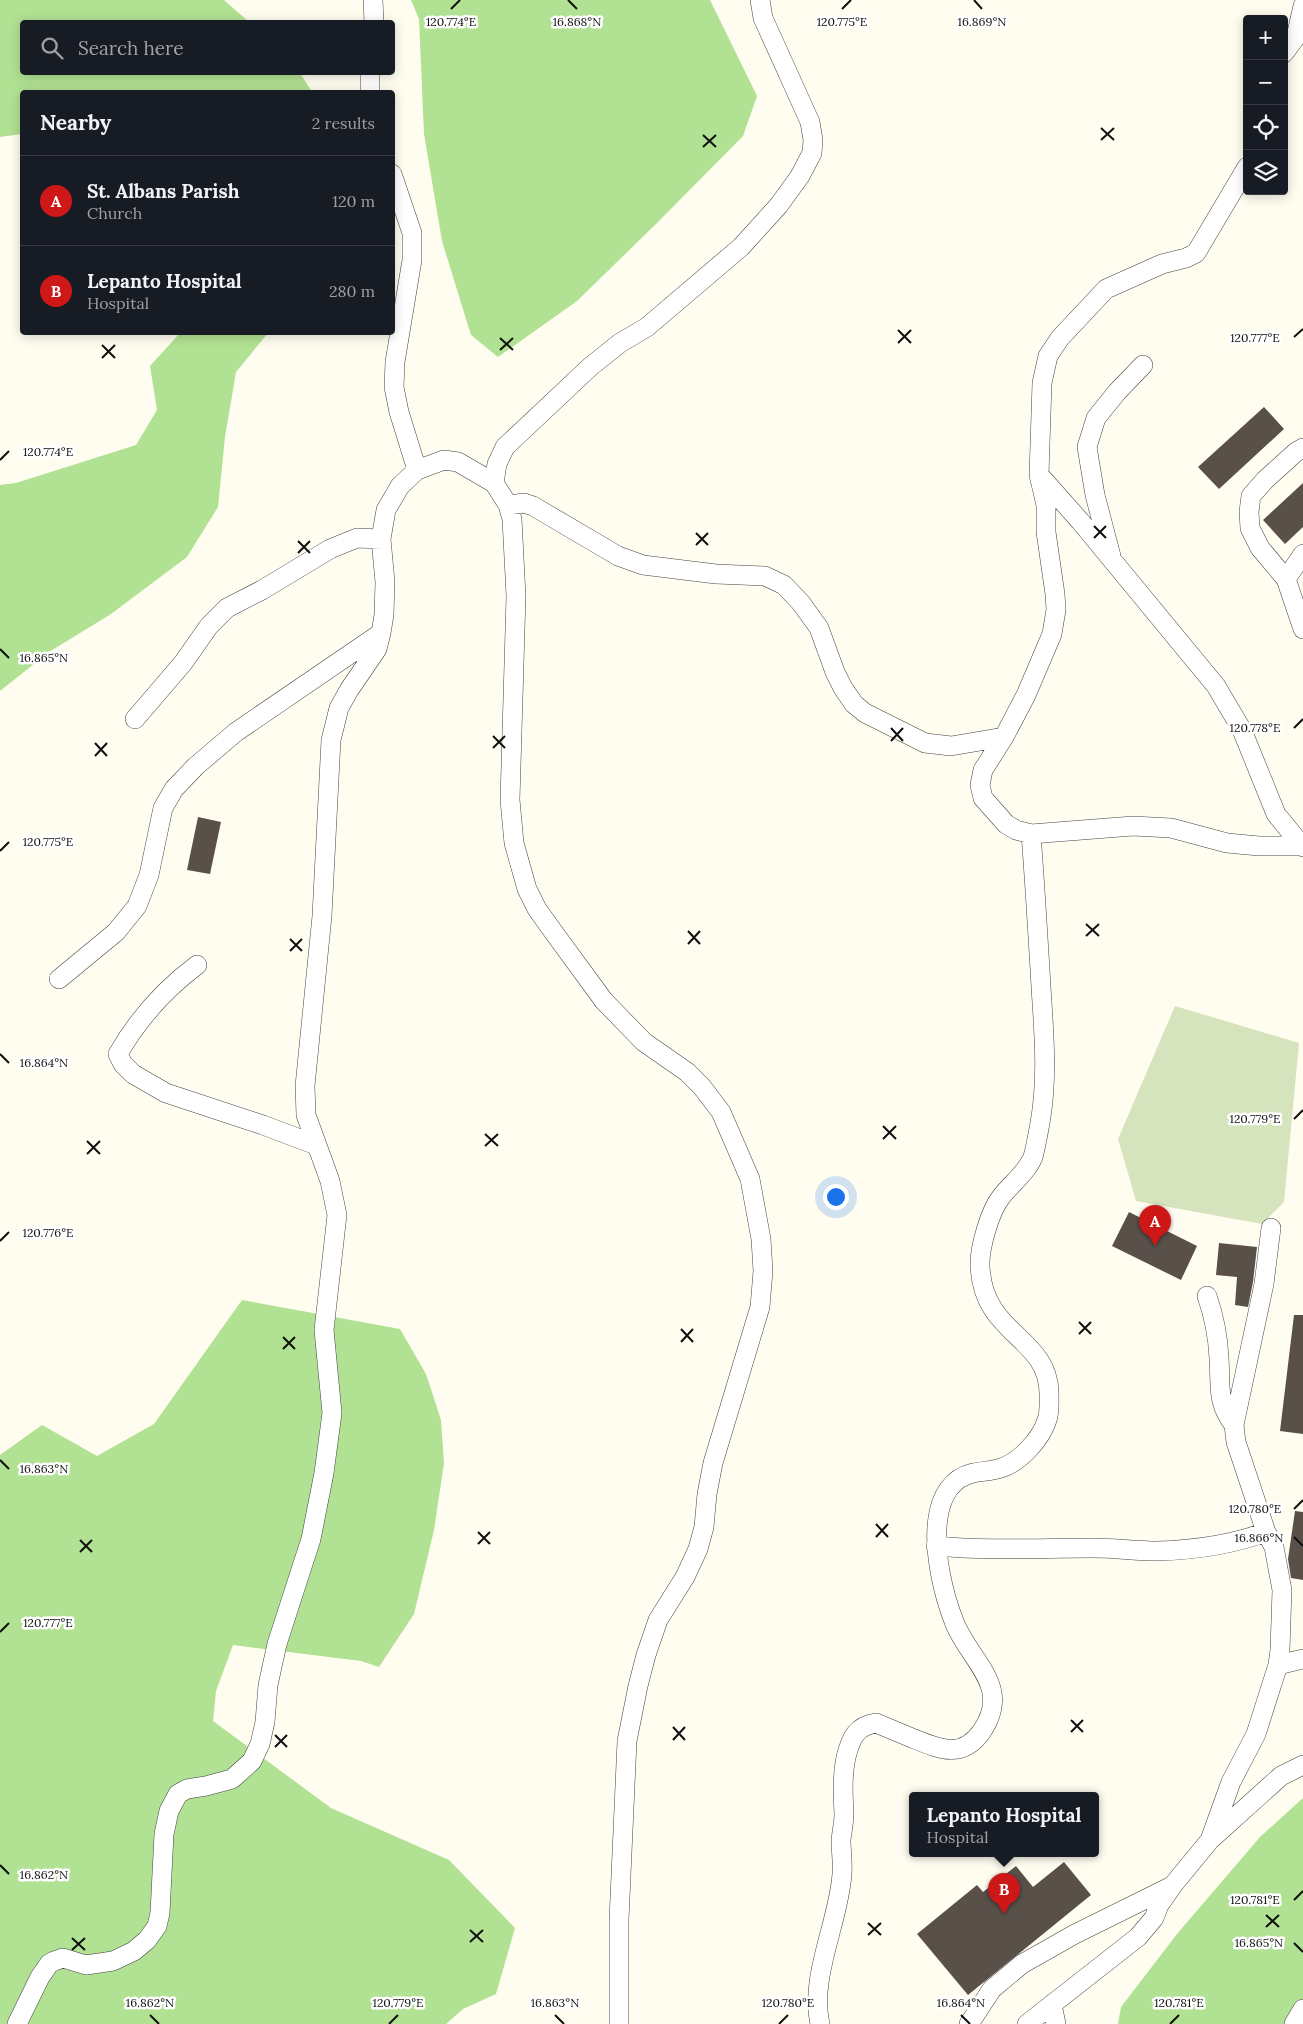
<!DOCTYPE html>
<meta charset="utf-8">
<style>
:root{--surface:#171b24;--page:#242831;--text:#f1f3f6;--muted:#9ea1a6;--line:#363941;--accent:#ce1817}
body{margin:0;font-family:Lora,serif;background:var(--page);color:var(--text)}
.controls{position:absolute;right:15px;top:15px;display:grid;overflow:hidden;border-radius:5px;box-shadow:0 2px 12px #0003}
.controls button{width:45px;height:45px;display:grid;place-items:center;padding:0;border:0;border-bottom:1px solid var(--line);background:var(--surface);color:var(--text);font:25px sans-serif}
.you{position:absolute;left:835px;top:1196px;width:18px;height:18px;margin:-12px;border:4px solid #fff;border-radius:50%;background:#1a73e8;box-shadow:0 0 0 8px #1a73e833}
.badge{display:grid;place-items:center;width:32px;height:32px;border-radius:50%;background:var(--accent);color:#fff;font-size:16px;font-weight:700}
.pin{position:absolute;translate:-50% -41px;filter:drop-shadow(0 1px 2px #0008)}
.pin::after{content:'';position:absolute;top:26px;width:18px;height:15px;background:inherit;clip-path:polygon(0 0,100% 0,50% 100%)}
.popup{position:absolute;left:909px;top:1792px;width:190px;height:65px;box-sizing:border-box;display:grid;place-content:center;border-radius:5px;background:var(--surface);filter:drop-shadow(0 1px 4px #0005);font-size:16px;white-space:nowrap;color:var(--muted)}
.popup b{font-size:19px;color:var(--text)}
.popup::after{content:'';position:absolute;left:50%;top:100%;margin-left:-10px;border:10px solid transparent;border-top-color:var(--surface)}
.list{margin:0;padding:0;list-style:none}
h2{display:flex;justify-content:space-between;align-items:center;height:65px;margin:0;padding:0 20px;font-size:21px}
h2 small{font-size:16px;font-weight:400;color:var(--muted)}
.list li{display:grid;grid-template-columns:32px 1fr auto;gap:15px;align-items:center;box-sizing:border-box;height:90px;padding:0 20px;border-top:1px solid var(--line)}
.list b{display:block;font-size:19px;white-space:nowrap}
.list p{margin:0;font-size:16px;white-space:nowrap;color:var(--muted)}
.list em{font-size:16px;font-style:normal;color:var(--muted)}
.icon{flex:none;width:28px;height:28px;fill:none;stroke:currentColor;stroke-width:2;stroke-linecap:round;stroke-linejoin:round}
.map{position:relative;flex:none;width:1303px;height:2024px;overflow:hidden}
.search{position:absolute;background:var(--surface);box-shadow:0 2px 12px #0003;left:20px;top:20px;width:375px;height:55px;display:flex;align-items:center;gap:12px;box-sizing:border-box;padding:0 18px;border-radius:5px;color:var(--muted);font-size:19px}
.panel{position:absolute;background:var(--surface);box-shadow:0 2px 12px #0003;left:20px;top:90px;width:375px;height:245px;border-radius:5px}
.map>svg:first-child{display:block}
.forest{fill:#b1e192}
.cemetery{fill:#d6e4be}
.building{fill:#59504a}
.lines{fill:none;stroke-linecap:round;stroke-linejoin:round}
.minor-casing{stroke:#424242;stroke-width:20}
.minor{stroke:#fff;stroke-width:19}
.ticks{fill:none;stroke:#0f0f0f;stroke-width:2}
.ticks-label{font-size:12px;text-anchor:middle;fill:#0f0f0f;stroke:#fff;stroke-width:5;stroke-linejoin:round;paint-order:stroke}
</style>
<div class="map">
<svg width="1303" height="2024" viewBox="0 0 1303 2024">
<rect width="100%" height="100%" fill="#fffdf0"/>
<path class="forest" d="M0,0H224L249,22H22V72L300,73L312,92H22V134L0,137Z
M411,0H710L757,96L743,136L658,222L577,301L498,357L471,335L442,241L424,134L419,19Z
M180,333H268L236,372L225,437L218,507L187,557L111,614L49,652L0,691V485L16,483L136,445L157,410L150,366Z
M242,1300L400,1329L426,1374L441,1420L444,1463L434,1530L414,1614L379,1667L361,1661L233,1645L216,1691L213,1721L331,1808L449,1860L515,1928L496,1994L463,2009L446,2024H0V1455L42,1425L97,1456L154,1424Z
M1303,1798V2024H1118L1121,2007L1177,1934L1260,1837Z"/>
<path class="cemetery" d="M1175,1006L1299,1043L1284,1202L1262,1224L1136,1201L1118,1139Z"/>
<path class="building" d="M1264,407L1284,429L1219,489L1198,467Z
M1303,483V527L1285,544L1263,520Z
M198,817L221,822L210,874L187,870Z
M1129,1212L1197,1246L1181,1280L1112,1246Z
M1219,1243L1257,1247L1253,1282L1248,1307L1235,1305L1237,1277L1216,1275Z
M1294,1315H1303V1434L1280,1431Z
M1295,1511L1303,1512V1580L1291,1578L1288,1559Z
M1064,1862L1091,1895L968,1995L917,1934L977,1885L983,1892L1016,1866L1033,1887Z"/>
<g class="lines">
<g class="minor-casing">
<path id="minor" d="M373,0L374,22
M1284,53L1296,37L1303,6
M370,92V72
M1247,167L1196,253L1186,258L1162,264L1106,289L1060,338L1048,356L1042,383L1039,475L1046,505V532L1055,594L1056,610L1052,634L1026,695L1004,737L983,770L980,785L983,798L1006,824L1016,830L1031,834L1133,826L1171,828L1227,843L1259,846H1302
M392,174L412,233V260L395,362L394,387L399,412L417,470
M1041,477L1080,521L1216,686L1242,730L1276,814L1303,847
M494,483L497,464L505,447L590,367L620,343L647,327L741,247L779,205L800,176L812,153L813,140L810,122L763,18L760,0
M508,505L524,503L533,506L618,556L643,565L716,574L765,576L784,585L801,603L819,628L835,672L843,688L854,704L865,713L925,743L951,746L1004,737
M1303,554L1286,579L1303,629
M1111,556L1095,495L1087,447L1096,418L1117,392L1143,365
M1286,579L1260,548L1250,528L1249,512L1251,496L1265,480L1296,452L1303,448
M135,719L183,663L209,626L227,608L262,590L330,549L357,538L381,539
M197,965C165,989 138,1019 118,1054L123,1064L133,1074L166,1093L263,1125L316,1145
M59,979L116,932L137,906L149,875L163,808L174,789L196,766L236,732L381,633
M1207,1296C1214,1316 1218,1337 1219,1358C1221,1384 1216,1402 1234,1425
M936,1546C988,1551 1040,1548 1093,1548C1114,1548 1136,1551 1157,1551C1194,1550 1231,1545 1266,1532
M1278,1665L1303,1659
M1210,1840L1231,1782L1256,1734L1278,1665L1280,1650L1282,1590L1274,1547L1266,1532L1236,1442L1234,1425L1264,1284L1271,1228
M1052,2004L1056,2024
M17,2024L40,1977L49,1964L54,1961L63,1958L86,1965L113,1961L134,1951L147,1940L157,1926L160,1913L164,1834L169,1811L178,1794L187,1789L206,1786L232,1779L252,1761L260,1744L265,1722L268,1685L277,1644L311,1539L324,1473L332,1413L324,1330L337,1215L330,1181L306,1115L305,1086L322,916L331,740L339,708L349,690L377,649L381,633L384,615L385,582L381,539L386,510L400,486L417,470L444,460L458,462L494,483L508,505L512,519L516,596L510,800L514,843L527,889L537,909L552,930L604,1001L644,1042L687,1072L702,1087L721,1112L750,1179L761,1239L763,1271L760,1307L713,1463L707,1494L704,1527L698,1549L685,1577L658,1620L646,1655L638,1686L627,1741L619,1920V2024
M820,2024C809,1978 839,1921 842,1874C843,1863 841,1851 841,1840C842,1831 844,1822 844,1814C843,1794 842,1776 846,1757C851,1738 856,1726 876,1723C888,1728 900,1733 912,1738C939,1749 962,1760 982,1731C1012,1687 971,1662 955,1624C943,1594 933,1551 938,1518C941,1497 951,1478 973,1473C983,1471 992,1471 1001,1468C1020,1462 1041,1439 1047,1420C1050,1412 1049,1401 1049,1392C1048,1351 1012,1339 993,1309C985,1297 981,1282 980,1267C979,1248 990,1211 1001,1197C1011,1184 1027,1172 1033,1157C1036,1146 1038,1134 1040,1123C1048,1077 1044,1034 1041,987C1038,936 1035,885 1031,834
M969,2024L992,1989L1022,1964L1075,1934L1172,1886
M1027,2024L1138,1937L1154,1918L1159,1905L1173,1885L1210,1840L1281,1776L1303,1765
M1294,2024L1303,2009"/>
</g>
<use href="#minor" class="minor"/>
</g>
<path class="ticks" d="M568,0L577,9M974,0L982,9M451,9L460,0M842,9L851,0M1101,128L1114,140M703,135L716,147M1101,140L1114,128M703,147L716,135M898,330L911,343M1294,337L1303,329M500,338L513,350M898,343L911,330M102,345L115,358M500,350L513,338M102,358L115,345M0,460L9,451M1094,526L1106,538M696,533L708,545M1094,538L1106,526M298,541L310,553M696,545L708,533M298,553L310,541M0,649L9,658M891,728L903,741M1294,728L1303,719M493,736L505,748M891,741L903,728M95,743L107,756M493,748L505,736M95,756L107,743M0,851L9,842M1086,924L1099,936M688,931L700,944M1086,936L1099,924M290,939L302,951M688,944L700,931M290,951L302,939M0,1054L9,1063M1294,1119L1303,1110M883,1126L896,1139M485,1134L498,1146M883,1139L896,1126M87,1141L100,1154M485,1146L498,1134M87,1154L100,1141M0,1241L9,1232M1079,1322L1091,1334M681,1329L693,1342M1079,1334L1091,1322M283,1337L295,1349M681,1342L693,1329M283,1349L295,1337M0,1460L9,1469M1294,1509L1303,1500M876,1524L888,1537M478,1532L490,1544M876,1537L888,1524M1294,1537L1303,1546M80,1540L92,1552M478,1544L490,1532M80,1552L92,1540M0,1632L9,1623M1071,1720L1083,1732M673,1727L685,1740M1071,1732L1083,1720M275,1735L287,1747M673,1740L685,1727M275,1747L287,1735M0,1865L9,1874M1294,1900L1303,1891M1266,1915L1279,1927M868,1923L881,1935M1266,1927L1279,1915M470,1930L483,1942M868,1935L881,1923M72,1938L85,1950M470,1942L483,1930M1294,1943L1303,1952M72,1950L85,1938M150,2015L159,2024M555,2015L564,2024M961,2015L970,2024M389,2024L398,2015M779,2024L788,2015M1170,2024L1179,2015"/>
<g class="ticks-label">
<text x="451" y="26">120.774°E</text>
<text x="577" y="26">16.868°N</text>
<text x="842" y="26">120.775°E</text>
<text x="982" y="26">16.869°N</text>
<text x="1255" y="342">120.777°E</text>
<text x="48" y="456">120.774°E</text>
<text x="44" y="662">16.865°N</text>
<text x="1255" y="732">120.778°E</text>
<text x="48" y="846">120.775°E</text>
<text x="44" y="1067">16.864°N</text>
<text x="1255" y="1123">120.779°E</text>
<text x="48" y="1237">120.776°E</text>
<text x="44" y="1473">16.863°N</text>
<text x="1255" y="1513">120.780°E</text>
<text x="1259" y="1542">16.866°N</text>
<text x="48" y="1627">120.777°E</text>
<text x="44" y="1879">16.862°N</text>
<text x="1255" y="1904">120.781°E</text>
<text x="1259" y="1947">16.865°N</text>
<text x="150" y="2007">16.862°N</text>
<text x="398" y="2007">120.779°E</text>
<text x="555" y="2007">16.863°N</text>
<text x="788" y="2007">120.780°E</text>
<text x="961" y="2007">16.864°N</text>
<text x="1179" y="2007">120.781°E</text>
</g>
</svg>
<div class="controls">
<button>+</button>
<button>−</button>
<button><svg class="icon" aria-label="locate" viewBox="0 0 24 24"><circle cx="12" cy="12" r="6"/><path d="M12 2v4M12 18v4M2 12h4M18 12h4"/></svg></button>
<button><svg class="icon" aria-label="layers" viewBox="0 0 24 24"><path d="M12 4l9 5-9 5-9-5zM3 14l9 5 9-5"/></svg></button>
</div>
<div class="you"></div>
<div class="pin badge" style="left:1155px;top:1246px">A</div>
<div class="pin badge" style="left:1004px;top:1914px">B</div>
<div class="popup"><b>Lepanto Hospital</b>Hospital</div>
<div class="search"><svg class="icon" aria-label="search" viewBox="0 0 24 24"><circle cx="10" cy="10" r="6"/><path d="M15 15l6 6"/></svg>Search here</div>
<section class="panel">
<h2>Nearby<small>2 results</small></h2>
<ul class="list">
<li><span class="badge">A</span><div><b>St. Albans Parish</b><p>Church</p></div><em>120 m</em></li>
<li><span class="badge">B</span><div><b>Lepanto Hospital</b><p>Hospital</p></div><em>280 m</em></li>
</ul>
</section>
</div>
